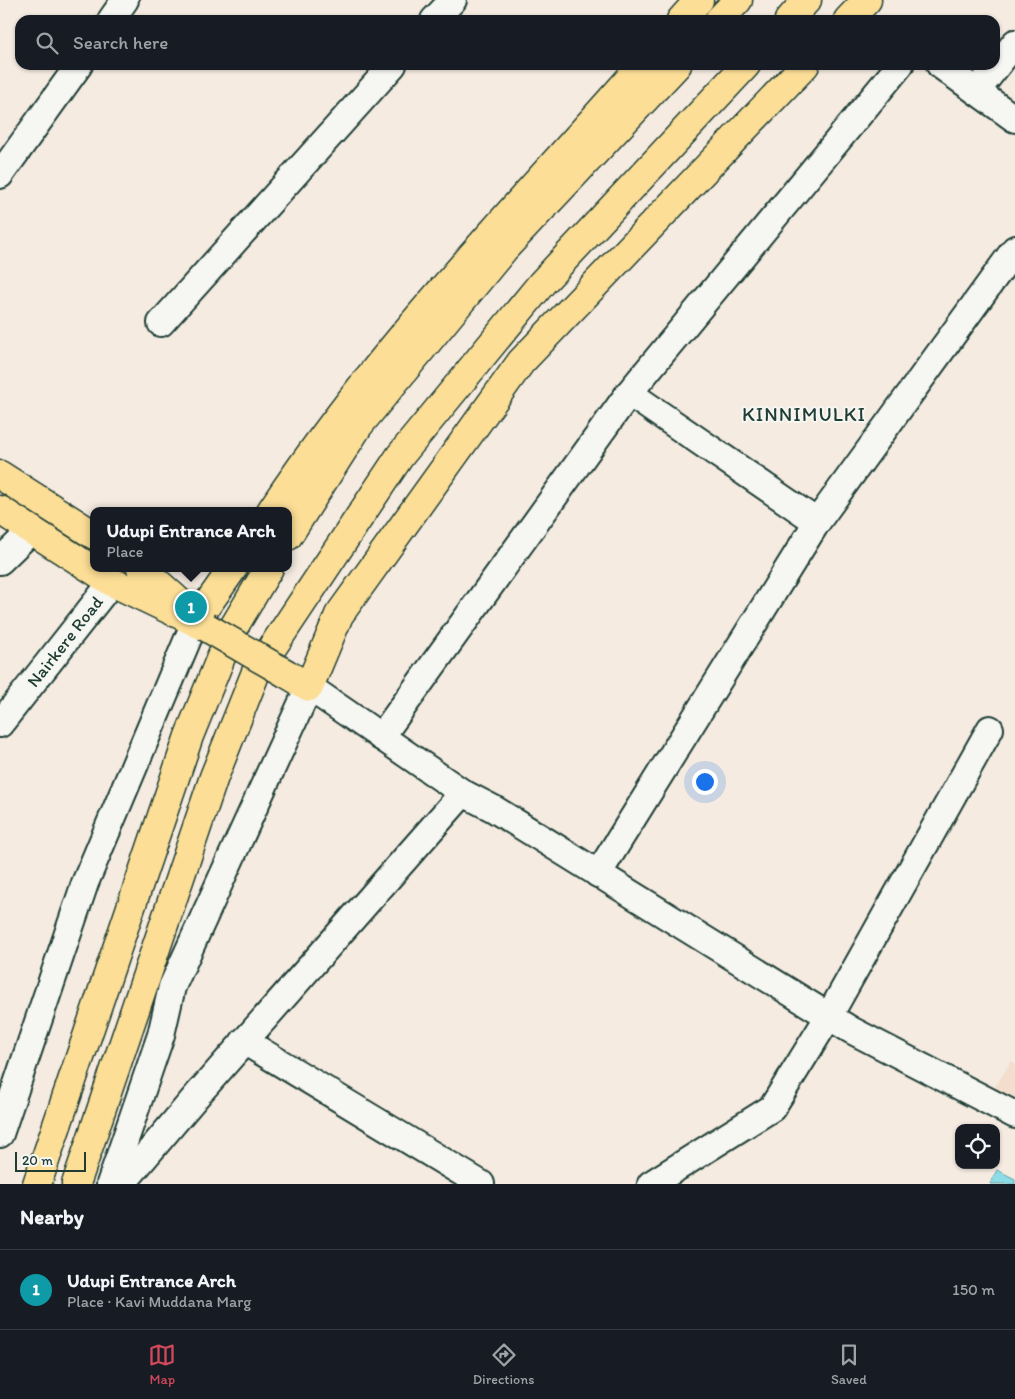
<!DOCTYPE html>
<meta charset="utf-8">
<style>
:root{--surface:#171b24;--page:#242831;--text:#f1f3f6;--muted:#9ea1a6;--line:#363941;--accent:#d1495b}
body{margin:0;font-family:Itim,sans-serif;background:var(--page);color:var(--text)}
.controls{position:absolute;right:15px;bottom:15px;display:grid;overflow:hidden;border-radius:10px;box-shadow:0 1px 4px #0004}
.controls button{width:45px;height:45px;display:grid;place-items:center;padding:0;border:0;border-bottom:1px solid var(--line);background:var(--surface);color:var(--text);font:25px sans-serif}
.scale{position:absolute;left:15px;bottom:12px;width:71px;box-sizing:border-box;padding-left:5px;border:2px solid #1f3d34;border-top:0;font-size:14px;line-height:18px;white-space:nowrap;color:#1f3d34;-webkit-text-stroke:4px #f6f6f2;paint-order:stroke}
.you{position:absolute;left:704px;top:781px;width:18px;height:18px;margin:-12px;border:4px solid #fff;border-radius:50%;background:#1a73e8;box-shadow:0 0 0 8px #1a73e833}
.badge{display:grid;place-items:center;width:32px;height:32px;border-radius:50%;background:var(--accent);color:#fff;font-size:16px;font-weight:700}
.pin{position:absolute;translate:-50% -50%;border:2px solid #fff;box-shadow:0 1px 5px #0006}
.popup{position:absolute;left:90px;top:507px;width:202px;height:65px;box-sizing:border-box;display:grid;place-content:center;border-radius:10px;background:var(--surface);filter:drop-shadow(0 1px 4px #0005);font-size:16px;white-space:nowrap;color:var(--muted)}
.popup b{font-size:19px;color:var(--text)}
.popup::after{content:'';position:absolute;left:50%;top:100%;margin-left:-10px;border:10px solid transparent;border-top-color:var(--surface)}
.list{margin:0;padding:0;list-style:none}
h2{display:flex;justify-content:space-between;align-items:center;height:65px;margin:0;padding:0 20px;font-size:21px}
h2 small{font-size:16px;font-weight:400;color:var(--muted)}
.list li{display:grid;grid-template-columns:32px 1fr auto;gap:15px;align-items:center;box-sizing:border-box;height:80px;padding:0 20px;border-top:1px solid var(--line)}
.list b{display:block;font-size:19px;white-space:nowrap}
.list p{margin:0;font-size:16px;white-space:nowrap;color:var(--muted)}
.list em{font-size:16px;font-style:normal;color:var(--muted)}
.icon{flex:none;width:28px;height:28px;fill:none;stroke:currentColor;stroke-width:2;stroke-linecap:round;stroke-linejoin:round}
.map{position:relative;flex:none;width:1015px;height:1184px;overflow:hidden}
.search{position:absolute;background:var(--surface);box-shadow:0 1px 4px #0004;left:15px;right:15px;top:15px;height:55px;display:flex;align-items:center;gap:12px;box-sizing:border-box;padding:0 18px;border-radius:15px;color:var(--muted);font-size:19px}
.sheet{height:145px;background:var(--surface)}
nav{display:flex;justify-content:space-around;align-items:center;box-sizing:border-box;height:70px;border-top:1px solid var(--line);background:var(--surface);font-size:14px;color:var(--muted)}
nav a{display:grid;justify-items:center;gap:2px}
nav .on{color:var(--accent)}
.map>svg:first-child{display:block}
.built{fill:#f3decd}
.water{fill:#8cdde7;stroke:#609d9f}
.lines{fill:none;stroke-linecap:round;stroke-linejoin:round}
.minor-casing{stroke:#1f3d34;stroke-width:30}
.major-casing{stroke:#1f3d34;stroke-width:31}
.highway-casing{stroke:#1f3d34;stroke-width:31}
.minor{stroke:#f6f6f2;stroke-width:26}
.major{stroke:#fcde96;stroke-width:28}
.highway{stroke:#fcde96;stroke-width:28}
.major-bridge-casing{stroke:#1f3d34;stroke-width:31;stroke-linecap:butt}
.major-bridge{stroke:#fcde96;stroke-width:28}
.labels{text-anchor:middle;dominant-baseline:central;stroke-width:4;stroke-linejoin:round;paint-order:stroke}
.street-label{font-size:18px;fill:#1f3d34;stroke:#f6f6f2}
.quarter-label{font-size:20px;letter-spacing:1px;fill:#1f3d34;stroke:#f6f6f2}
</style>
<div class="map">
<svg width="1015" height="1184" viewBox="0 0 1015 1184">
<rect width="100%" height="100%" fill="#f5ebe1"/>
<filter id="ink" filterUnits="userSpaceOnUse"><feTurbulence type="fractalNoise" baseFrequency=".02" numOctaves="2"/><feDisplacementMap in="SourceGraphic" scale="10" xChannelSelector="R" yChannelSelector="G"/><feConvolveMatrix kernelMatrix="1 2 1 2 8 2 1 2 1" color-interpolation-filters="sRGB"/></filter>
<g filter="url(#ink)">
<path class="built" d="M1011,1061L1015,1063V1102L994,1089Z"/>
<path class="water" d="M997,1170L1015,1179V1184H990Z"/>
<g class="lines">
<g class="minor-casing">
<g id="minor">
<path d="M111,20L125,0"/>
<path d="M434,20L453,0"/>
<path d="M940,65L1015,119"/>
<path d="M977,91L1015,43"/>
<path d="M0,175L79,65"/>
<path d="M161,323L393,65"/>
<path d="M629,393L817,522"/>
<path d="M0,561L32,530"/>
<path id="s1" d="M0,724L112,582"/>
<path d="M381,737L629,393L900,65"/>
<path d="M598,874L817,522L1015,249"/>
<path d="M244,1041L481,1184"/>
<path d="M0,1134L85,883L195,622"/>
<path d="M110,1184L161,1035L172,987L309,687L463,793L494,809L851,1030L1015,1115"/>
<path d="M122,1184L199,1093L463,793"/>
<path d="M651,1184L772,1108L829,1016L990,729"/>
</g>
</g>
<g class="major-casing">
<path id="major" d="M681,20L699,0
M848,20L867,0
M0,475L94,535
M0,510L112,582L206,627
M271,511C377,351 515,209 642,65
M141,568L187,609
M195,622L233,568
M287,674L309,687L339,615L521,362L805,65"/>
</g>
<g class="highway-casing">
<path id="highway" d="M719,20L738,0
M789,20L807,0
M288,536L359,425L504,249L677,65
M37,1184L189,736L232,630L269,568
M76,1184L214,777L256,672L400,456L542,283L746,65"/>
</g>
<use href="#minor" class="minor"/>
<use href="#major" class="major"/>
<use href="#highway" class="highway"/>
<g class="major-bridge-casing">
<path id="major-bridge" d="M206,627L287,674"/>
</g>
<use href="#major-bridge" class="major-bridge"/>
</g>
</g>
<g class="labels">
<g class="street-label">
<text stroke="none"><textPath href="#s1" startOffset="105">Nairkere Road</textPath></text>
</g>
<g class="quarter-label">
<text x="804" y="414">KINNIMULKI</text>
</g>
</g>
</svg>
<div class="controls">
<button><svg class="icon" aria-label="locate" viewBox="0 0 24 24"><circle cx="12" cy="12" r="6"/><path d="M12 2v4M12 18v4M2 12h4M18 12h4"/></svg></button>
</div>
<div class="scale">20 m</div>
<div class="you"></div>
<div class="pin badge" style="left:191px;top:607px;background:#0f9aa8">1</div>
<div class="popup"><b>Udupi Entrance Arch</b>Place</div>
<div class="search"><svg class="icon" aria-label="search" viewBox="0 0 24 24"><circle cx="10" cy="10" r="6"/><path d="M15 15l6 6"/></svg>Search here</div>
</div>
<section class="sheet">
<h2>Nearby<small></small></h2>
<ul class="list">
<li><span class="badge" style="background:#0f9aa8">1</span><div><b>Udupi Entrance Arch</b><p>Place · Kavi Muddana Marg</p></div><em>150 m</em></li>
</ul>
</section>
<nav>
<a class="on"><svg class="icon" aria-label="map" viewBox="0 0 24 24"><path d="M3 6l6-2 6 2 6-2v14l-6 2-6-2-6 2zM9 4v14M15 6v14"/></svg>Map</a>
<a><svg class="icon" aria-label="directions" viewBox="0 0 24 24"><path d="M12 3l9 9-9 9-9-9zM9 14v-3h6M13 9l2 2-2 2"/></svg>Directions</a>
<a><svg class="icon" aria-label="saved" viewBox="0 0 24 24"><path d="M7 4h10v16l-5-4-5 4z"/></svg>Saved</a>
</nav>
